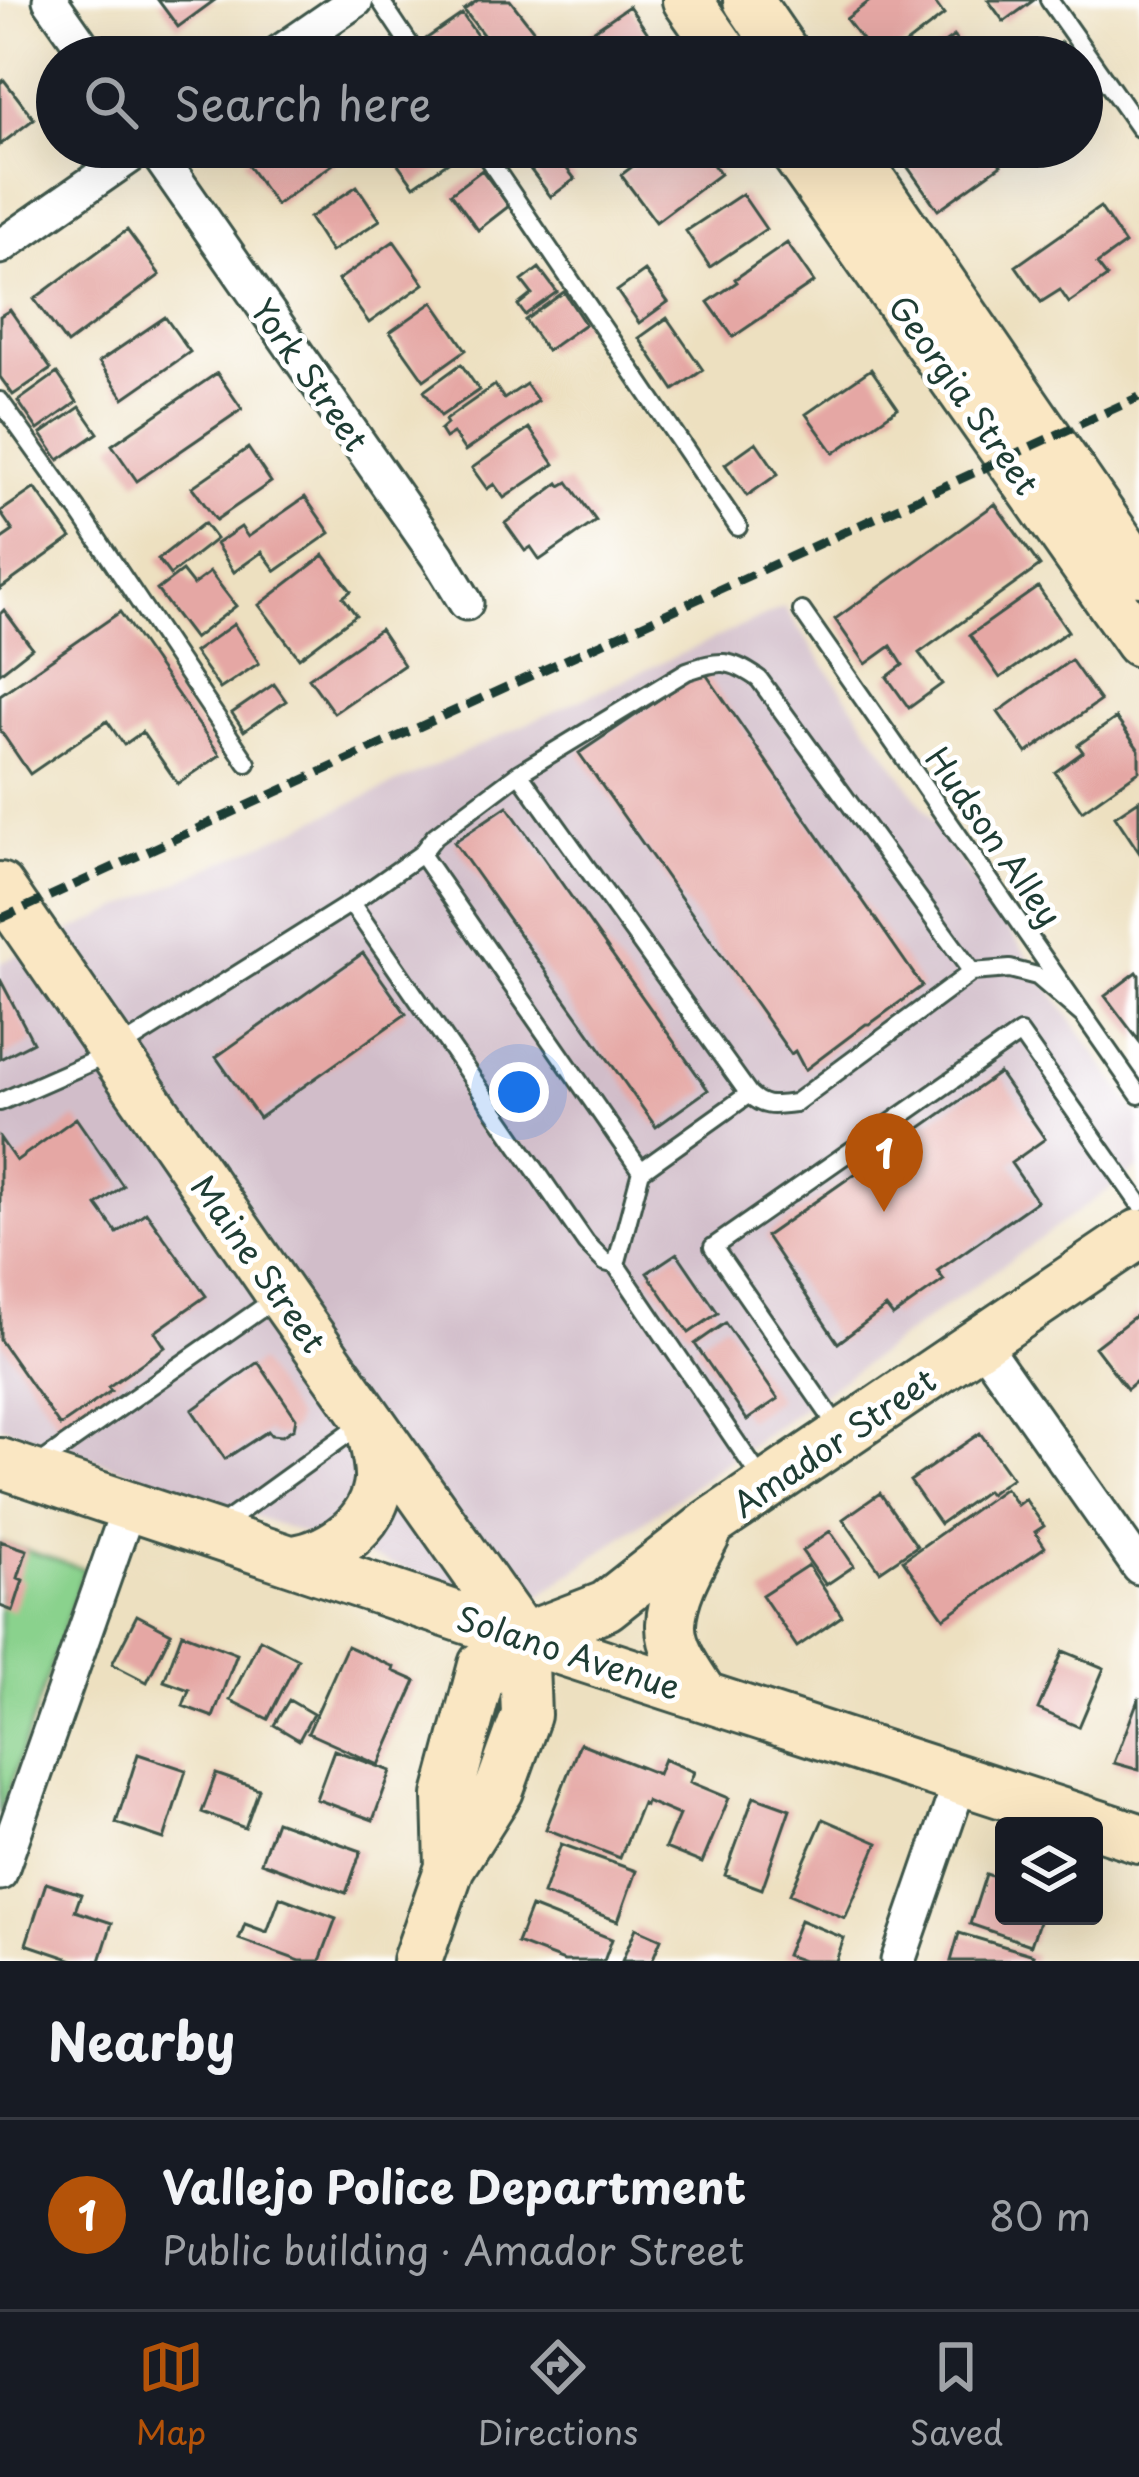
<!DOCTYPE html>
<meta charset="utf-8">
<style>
:root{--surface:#171b24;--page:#242831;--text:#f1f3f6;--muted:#9ea1a6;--line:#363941;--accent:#b45309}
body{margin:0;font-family:"Playpen Sans",sans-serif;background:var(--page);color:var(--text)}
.controls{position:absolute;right:36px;bottom:36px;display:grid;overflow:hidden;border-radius:12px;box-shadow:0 12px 48px #0002}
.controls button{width:108px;height:108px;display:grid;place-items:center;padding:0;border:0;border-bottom:3px solid var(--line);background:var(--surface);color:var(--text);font:60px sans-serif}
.you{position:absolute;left:519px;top:1092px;width:42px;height:42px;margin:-30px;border:9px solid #fff;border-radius:50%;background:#1a73e8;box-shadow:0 0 0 18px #1a73e833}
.badge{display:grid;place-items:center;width:78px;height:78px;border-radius:50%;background:var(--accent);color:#fff;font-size:39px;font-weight:700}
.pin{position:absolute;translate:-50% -99px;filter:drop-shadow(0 3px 6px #0008)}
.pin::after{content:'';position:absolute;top:63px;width:42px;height:36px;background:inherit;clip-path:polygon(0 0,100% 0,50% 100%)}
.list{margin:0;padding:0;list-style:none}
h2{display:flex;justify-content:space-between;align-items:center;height:156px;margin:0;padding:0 48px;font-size:51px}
h2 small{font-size:39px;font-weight:400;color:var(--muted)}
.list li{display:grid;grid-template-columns:78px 1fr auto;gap:36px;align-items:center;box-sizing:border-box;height:192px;padding:0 48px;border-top:3px solid var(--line)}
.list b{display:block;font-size:45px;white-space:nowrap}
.list p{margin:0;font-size:39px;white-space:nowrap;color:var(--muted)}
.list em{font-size:39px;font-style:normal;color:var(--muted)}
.icon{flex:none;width:66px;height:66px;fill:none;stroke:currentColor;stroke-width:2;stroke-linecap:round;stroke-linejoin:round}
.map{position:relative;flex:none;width:1139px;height:1961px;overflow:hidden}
.search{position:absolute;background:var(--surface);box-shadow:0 12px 48px #0002;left:36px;right:36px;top:36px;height:132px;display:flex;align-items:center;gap:30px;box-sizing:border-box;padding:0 42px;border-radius:66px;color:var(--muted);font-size:45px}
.sheet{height:348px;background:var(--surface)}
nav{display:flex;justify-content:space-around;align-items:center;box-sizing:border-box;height:168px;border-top:3px solid var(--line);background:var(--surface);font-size:33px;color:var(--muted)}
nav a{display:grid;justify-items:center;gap:6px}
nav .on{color:var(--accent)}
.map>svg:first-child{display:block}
.industrial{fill:#d1bdc9}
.green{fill:#8ad28d;stroke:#548860;stroke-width:3}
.building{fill:#e5a7a4}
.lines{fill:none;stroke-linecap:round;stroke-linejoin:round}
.lane-casing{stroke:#3e5549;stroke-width:22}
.street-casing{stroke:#3e5549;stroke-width:39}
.secondary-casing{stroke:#3e5549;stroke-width:54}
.lane{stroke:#fff;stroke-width:16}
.street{stroke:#fff;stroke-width:33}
.secondary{stroke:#fae7c3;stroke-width:48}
.rail{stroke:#1f3d34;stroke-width:9;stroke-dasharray:18 9;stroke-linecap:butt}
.labels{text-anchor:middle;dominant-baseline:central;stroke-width:10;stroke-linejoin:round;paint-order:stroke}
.street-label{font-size:33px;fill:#1f3d34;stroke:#fff}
</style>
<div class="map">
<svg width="1139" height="1961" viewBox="0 0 1139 1961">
<rect width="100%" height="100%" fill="#fff"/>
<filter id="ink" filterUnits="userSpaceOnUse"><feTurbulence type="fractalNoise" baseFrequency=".00833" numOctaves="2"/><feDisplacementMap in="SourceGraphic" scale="24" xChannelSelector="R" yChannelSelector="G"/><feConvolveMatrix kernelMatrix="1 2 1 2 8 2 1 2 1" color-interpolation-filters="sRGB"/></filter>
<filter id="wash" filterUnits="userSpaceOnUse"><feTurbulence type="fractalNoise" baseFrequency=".004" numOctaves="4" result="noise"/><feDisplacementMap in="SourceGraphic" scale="48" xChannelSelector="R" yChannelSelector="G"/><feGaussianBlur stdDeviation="2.7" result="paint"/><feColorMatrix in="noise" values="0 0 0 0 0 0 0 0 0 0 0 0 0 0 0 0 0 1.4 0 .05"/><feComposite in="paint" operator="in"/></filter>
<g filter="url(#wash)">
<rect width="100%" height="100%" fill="#ede0c0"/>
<path class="industrial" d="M784,607L1139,1116V1168L520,1610L0,1426V963Z"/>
<path class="green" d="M0,1542L84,1569L0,1815Z"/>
<g id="blocks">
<path class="building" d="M158,0H215L178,27Z
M478,0H510L548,49L538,57H500L464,10Z
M871,0H933L944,15L889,57H875L846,19Z
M988,0H1034L1004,22Z
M629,6L654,42L633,57H569L565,50Z
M462,14L492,57H438L426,39Z
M954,36L969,57H925Z
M1061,42L1072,57H1040Z
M4,80L34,119L0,145V83Z
M262,147H357L276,205L244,160Z
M390,147H462L464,151L414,186L387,149Z
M518,147H550L575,179L551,197L515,149Z
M658,147H700L720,174L656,222L621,175Z
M913,147H987L1001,165L938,210L900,156Z
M482,170L509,206L478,230L451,193Z
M357,186L380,220L331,252L309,218Z
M742,194L766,229L710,267L686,231Z
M1100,207L1125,244L1097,264L1107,277L1069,303L1060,290L1041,302L1016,266Z
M127,230L160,275L67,344L34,299Z
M394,241L424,284L369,323L338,280Z
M787,243L814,282L733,337L708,302L737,282L735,279Z
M539,268L557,292L525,315L518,305L532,294L522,281Z
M645,271L668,302L639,323L617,291Z
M564,292L585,324L547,351L525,320Z
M433,302L466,350L424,380L390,332Z
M10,310L51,369L13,395L0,377V316Z
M165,317L190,352L124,398L99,362Z
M667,318L703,370L674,390L639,338Z
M461,364L479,390L441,416L424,391Z
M871,369L898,408L834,453L806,414Z
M57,373L77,402L38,430L18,401Z
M217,373L242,409L137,481L112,445Z
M526,384L538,401L465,451L453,433L445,438L440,430L447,424L445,420L495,385L504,399Z
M80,407L98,433L59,460L41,434Z
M529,428L554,464L504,498L494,484L487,489L472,468Z
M756,442L778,474L747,496L725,464Z
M248,448L271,482L216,520L192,487Z
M568,482L596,521L540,560L531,547L525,551L505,523L559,483L561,486Z
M35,488L71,538L0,589V540L13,531L0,512Z
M305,497L330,533L276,571L262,552L234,572L216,544L241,527L248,537Z
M995,504L1040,566L919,653L942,684L909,708L887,677L903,665L891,646L866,664L835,619Z
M204,523L216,539L170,575L158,559Z
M324,555L351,591L343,597L356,615L299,658L259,605Z
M182,571L193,585L210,572L236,606L194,639L157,590Z
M1038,587L1068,631L1000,678L970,635Z
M4,610L32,648L0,673V614Z
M120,612L220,755L178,784L142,732L124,745L107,721L30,774L0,730V695Z
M234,624L259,663L220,689L194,652Z
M380,629L404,665L334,713L309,678Z
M1071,660L1100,701L1027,753L998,712Z
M703,670L922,986L870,1024H866L805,1070L795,1051L791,1054L579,753Z
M274,684L286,701L244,731L232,713Z
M1116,718L1139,750V771L1082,811L1055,772L1083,752L1078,745Z
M1139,800V852L1115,816Z
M507,806L708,1090L656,1127L454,842Z
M363,953L406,1014L259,1118L216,1057Z
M1137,972L1139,975V1041L1105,996Z
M0,979L33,1042L0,1059Z
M999,1073L1045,1139L1011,1163L1037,1201L937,1271L944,1280L893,1316L886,1307L838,1343L766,1236Z
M76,1118L123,1186L97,1205L117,1233L146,1212L206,1296L155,1332L165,1347L108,1387L111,1391L60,1426L0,1340V1138L16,1161Z
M677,1253L718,1313L689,1333L647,1273Z
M1139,1313V1379L1127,1389L1095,1347Z
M725,1323L778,1399L747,1420L695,1344Z
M258,1362L296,1418L294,1428L282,1436L271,1435L268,1431L225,1459L192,1410Z
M980,1433L1012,1478L989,1494L986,1491L940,1524L910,1481Z
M1005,1488L1017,1505L1025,1499L1044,1526L1035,1532L1045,1547L944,1618L903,1560Z
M880,1493L917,1546L880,1571L843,1519Z
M830,1531L854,1566L826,1585L802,1551Z
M0,1541L27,1550L18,1578L23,1580L13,1611L0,1606Z
M808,1565L842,1616L797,1647L762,1595Z
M137,1615L171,1633L147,1682L112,1664Z
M182,1633L237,1654L213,1717L183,1706L189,1690L164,1681Z
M260,1639L298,1659L268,1719L230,1700Z
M347,1646L394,1667L393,1671L416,1681L379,1765L308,1733Z
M1063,1651L1104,1668L1079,1727L1038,1709Z
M1139,1697V1770L1114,1763Z
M289,1700L313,1714L299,1740L274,1725Z
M580,1743L658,1774L664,1759L694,1772L690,1782L729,1798L702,1863L665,1848L679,1815L646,1801L645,1805L642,1803L620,1858L546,1829Z
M334,1750L391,1771L373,1820L316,1799Z
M138,1754L186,1770L164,1839L116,1823Z
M216,1774L259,1789L245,1828L202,1812Z
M754,1796L790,1809L762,1889L725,1875Z
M823,1819L878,1843L845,1918L790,1894Z
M276,1821L361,1851L346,1893L261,1862Z
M561,1844L636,1871L618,1921L543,1894Z
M986,1874L1004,1880V1916H1041L1031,1945L970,1924Z
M46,1883L81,1894L75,1911L112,1923L100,1961H76L26,1944Z
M280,1897L336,1918L320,1961H300L239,1939L245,1924L267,1932Z
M531,1907L612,1939L604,1961H564L517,1943Z
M800,1920L844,1938L836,1961H803L786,1955Z
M636,1928L661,1939L652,1961H622Z
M959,1933L1034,1955L1032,1961H951Z"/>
</g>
</g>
<g filter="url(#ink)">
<use href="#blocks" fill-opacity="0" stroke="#3e5549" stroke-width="3"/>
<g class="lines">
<g class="lane-casing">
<path id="lane" d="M380,0L418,57
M1049,0L1139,128
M480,147L738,527
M0,401L78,510L247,763
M802,611L1139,1095
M519,773L749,1094
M421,854L641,1171L749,1094C764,1109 776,1105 795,1103L972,972L1010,969L1037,976L1085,1017
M351,903L586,1243L605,1262L616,1265L641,1171
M0,1102L114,1052L351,903L421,854L435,836L519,773L687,671C720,660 729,658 759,679L972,972
M616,1265L764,1483
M842,1433L713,1247L1020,1033L1139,1203
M36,1466L275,1299
M220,1526L364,1422"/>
</g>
<g class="street-casing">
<path id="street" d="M50,0L90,57
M273,57L356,0
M153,147L438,557L466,603
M0,247L143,147
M980,1341L1139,1567
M0,1873L129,1506
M898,1961L961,1779"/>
</g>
<g class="secondary-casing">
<path id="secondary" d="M687,0L727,57
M748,0L787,57
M791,147L1139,642
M848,147L1139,571
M0,887L281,1295L523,1638
M0,1463L523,1638L1139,1838
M294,1560C334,1554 375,1523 379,1480C380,1461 373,1441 370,1422
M702,1694C689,1674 670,1649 671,1624C672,1593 692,1561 706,1534
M450,1867L448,1796L483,1665L523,1638L606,1606L710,1524L1139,1234
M417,1961L450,1867L499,1790L526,1715L523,1638"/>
</g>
<use href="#lane" class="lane"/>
<use href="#street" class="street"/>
<use href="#secondary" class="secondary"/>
<path class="rail" d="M0,919L1139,397"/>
</g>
</g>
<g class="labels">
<g class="street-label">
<text transform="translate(311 374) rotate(55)">York Street</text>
<text transform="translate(965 394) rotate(55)">Georgia Street</text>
<text transform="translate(995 836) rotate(55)">Hudson Alley</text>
<text transform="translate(260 1263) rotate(55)">Maine Street</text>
<text transform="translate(833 1441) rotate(-34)">Amador Street</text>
<text transform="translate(569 1651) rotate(18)">Solano Avenue</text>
</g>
</g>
</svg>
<div class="controls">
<button><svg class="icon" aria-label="layers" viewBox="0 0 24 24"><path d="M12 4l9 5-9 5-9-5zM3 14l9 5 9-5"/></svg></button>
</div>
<div class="you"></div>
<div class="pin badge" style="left:884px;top:1212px">1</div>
<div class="search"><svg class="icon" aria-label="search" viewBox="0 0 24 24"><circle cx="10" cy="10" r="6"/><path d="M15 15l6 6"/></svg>Search here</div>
</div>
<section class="sheet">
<h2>Nearby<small></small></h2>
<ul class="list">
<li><span class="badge">1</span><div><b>Vallejo Police Department</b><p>Public building · Amador Street</p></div><em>80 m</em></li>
</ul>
</section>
<nav>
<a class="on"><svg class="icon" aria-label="map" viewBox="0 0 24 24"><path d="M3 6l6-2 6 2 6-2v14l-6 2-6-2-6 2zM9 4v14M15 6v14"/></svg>Map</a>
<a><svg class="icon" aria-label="directions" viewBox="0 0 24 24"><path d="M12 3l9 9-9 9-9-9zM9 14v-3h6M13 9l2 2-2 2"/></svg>Directions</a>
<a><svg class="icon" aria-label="saved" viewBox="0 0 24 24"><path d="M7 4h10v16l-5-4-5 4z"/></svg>Saved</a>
</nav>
